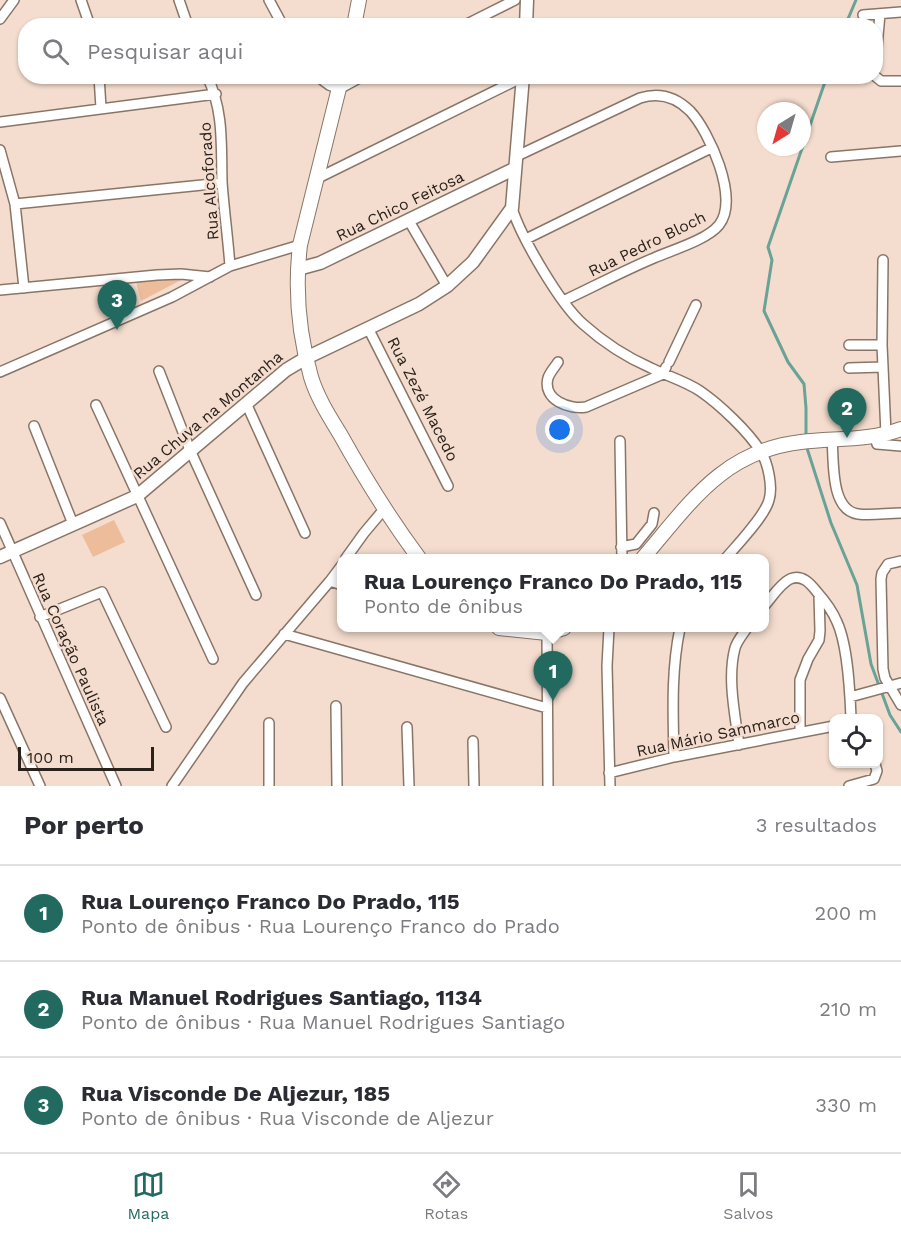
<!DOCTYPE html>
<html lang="pt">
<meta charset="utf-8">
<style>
:root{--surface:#fff;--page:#f7f7f7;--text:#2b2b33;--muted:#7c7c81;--line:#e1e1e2;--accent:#226a60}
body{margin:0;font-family:"Work Sans",sans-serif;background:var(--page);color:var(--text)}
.controls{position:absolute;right:18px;bottom:18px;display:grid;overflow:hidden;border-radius:12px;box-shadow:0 2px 4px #0004}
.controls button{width:54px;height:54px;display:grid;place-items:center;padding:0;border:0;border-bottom:2px solid var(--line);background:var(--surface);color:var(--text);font:30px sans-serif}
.compass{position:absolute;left:757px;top:102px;width:54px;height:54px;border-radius:50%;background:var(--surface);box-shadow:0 2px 4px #0004;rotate:217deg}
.scale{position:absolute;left:18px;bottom:15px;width:136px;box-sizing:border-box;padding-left:6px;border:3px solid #29211b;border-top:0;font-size:16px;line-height:21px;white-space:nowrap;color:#29211b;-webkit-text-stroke:4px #f4ddce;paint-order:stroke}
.you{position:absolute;left:560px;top:430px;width:21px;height:21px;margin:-15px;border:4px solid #fff;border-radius:50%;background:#1a73e8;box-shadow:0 0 0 9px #1a73e833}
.badge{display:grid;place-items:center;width:39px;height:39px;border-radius:50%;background:var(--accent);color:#fff;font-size:20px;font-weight:700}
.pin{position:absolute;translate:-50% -50px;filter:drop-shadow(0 2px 3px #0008)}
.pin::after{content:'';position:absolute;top:32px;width:21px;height:18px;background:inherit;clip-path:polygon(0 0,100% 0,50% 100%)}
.popup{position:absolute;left:337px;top:554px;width:432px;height:78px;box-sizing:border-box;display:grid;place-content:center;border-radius:12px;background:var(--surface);filter:drop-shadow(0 2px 4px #0005);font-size:20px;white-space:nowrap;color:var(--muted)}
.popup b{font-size:22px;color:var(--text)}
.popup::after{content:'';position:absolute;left:50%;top:100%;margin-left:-12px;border:12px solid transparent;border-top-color:var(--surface)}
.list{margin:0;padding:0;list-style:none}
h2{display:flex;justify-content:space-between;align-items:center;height:78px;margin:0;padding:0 24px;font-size:26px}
h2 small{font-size:20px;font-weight:400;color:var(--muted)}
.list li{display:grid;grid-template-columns:39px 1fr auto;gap:18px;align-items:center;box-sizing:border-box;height:96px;padding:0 24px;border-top:2px solid var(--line)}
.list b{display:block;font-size:22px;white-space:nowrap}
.list p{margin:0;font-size:20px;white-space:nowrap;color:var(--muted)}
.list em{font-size:20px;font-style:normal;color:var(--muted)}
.icon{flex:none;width:33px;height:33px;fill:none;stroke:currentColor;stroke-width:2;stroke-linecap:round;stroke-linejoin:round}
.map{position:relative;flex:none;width:901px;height:786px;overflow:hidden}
.search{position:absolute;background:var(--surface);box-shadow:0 2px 4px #0004;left:18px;right:18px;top:18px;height:66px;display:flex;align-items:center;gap:15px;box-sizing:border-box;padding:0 21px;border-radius:24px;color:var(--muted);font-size:22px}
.sheet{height:366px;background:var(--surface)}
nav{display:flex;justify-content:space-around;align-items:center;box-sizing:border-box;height:84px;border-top:2px solid var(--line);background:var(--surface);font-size:16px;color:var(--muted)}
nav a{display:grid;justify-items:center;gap:3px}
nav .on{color:var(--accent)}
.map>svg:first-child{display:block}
.green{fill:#edbc9a}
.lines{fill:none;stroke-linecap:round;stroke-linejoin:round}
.stream{stroke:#69a297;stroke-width:3}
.minor-casing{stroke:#897567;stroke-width:12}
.tertiary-casing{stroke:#897567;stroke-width:15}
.secondary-casing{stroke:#897567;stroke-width:16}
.minor{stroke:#fff;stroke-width:9}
.tertiary{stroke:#fff;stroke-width:12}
.secondary{stroke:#fff;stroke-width:14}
.labels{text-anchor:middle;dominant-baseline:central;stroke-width:5;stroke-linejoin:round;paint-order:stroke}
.street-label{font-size:16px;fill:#29211b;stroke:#f4ddce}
</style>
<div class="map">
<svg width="901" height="786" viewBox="0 0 901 786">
<rect width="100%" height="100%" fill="#f4ddce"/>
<path class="green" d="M185,278L141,301L136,282Z
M114,520L125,542L93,557L82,535Z"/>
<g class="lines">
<path class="stream" d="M845,26L856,0
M806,439V408L804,384L788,362L764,311L772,260L768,247L827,76
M806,445L831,523L857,585L871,664L890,715L901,732"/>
<g class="minor-casing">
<path id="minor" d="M81,0L90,26
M179,0L188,26
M269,0L283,26
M863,15L901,12
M0,19L14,0
M463,26L515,0
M876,58L880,14
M99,76L101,108
M207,76C224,111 221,145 222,182C224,210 228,239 230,266
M317,76L329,85L339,89L363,76
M875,76L881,81H901
M0,122L216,94
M0,150L15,204L24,288
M517,156L640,98C659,92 675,96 690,111C709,131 740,199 719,225C707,240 672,250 654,258C623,271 593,287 563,301
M831,157L901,151
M318,178L523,77
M15,204L222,183
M512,208C521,237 560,304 583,324C603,342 626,357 651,368C667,376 685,381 700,391C719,404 749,432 761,452C768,463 773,487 769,500C765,516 737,545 726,558
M409,221L447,286
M526,239L711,148
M883,260L882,345L886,434
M0,290L157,275L181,274L210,277
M368,328L448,486
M849,345H882
M558,362C555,367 550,372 548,378C542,400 570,410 586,407L663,374L666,367
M669,362L696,305
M849,368L883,367
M159,371L190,450L256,595
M0,372L172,297L230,266L300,245
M246,403L305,533
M96,405L213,659
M34,426L73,524
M875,437L877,444L901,446
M832,439C834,461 830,510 858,514C871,516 887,513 901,513
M620,441L622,558
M0,523L116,786
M621,547L636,544L652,524L654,513
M346,558L364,533L385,508
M901,561L888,564L882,573L881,579L883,669L885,678L901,705
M330,581L342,585
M765,605C772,597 780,584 790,579C802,574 810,583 817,592C825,601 832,610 837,622C848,646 850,692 851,718
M40,617L102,592L166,727
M609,628L607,666L610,786
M547,633L548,786
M284,634L547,708
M850,697L901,683
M0,698L40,786
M336,706L337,786
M407,727L409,786
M800,732V680L808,659L819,640L820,631L819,595
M473,741L474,786
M739,745C735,714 727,678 735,648C737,641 743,634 747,628
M674,757C673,713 671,671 680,628
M609,773L674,757L834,726
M172,786L243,683L330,581L342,565
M269,786V723
M849,786L874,779L877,771L875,764"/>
</g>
<g class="tertiary-casing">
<path id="tertiary" d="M526,26L527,0
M298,269L320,263L514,169
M0,557L137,496L286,370L306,358L419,304L447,286L473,262L512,208L523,76"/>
</g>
<g class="secondary-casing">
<path id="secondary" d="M354,26L359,0
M342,76L300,245C295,288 299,335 311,377C317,397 329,416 340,434C364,477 390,519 419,558
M643,558C690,503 723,451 801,442C835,438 869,441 901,429
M499,628L547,633L564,628"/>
</g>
<use href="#minor" class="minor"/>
<use href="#tertiary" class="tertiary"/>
<use href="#secondary" class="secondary"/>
</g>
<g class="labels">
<g class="street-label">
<text transform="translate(209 181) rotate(-94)">Rua Alcoforado</text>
<text transform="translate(400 206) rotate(-26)">Rua Chico Feitosa</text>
<text transform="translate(647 244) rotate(-26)">Rua Pedro Bloch</text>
<text transform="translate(423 399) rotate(63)">Rua Zezé Macedo</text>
<text transform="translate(208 415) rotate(-40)">Rua Chuva na Montanha</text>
<text transform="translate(71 649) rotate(66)">Rua Coração Paulista</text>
<text transform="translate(718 734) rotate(-12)">Rua Mário Sammarco</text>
</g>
</g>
</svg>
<div class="controls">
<button><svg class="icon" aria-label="locate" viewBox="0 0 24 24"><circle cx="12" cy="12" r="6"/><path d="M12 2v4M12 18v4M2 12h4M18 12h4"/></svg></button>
</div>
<svg class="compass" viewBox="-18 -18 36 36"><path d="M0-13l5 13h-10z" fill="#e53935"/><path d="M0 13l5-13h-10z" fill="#7c7c81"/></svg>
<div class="scale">100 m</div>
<div class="you"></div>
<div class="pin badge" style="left:553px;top:701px">1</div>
<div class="popup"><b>Rua Lourenço Franco Do Prado, 115</b>Ponto de ônibus</div>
<div class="pin badge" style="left:847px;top:438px">2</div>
<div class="pin badge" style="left:117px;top:330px">3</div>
<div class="search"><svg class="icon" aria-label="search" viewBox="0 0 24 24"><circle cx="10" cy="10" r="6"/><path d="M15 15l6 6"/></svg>Pesquisar aqui</div>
</div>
<section class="sheet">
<h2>Por perto<small>3 resultados</small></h2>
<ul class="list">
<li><span class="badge">1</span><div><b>Rua Lourenço Franco Do Prado, 115</b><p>Ponto de ônibus · Rua Lourenço Franco do Prado</p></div><em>200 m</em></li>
<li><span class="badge">2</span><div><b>Rua Manuel Rodrigues Santiago, 1134</b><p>Ponto de ônibus · Rua Manuel Rodrigues Santiago</p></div><em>210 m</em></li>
<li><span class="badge">3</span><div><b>Rua Visconde De Aljezur, 185</b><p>Ponto de ônibus · Rua Visconde de Aljezur</p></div><em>330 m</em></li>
</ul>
</section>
<nav>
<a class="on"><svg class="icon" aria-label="map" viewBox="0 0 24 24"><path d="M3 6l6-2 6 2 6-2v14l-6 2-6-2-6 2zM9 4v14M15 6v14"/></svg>Mapa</a>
<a><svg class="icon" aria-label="directions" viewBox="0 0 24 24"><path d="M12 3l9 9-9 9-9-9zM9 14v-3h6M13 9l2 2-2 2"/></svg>Rotas</a>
<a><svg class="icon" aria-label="saved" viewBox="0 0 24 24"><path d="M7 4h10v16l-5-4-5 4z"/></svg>Salvos</a>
</nav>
